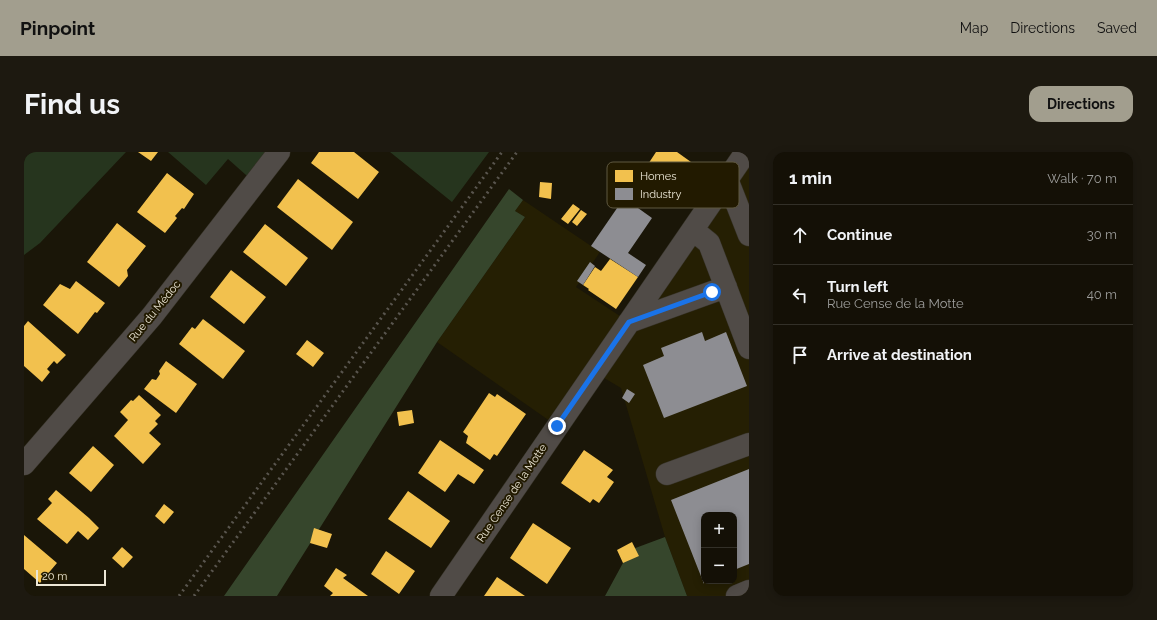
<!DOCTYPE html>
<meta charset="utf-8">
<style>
:root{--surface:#141006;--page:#1d1910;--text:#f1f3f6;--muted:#9d9d9b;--line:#333028;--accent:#a29e8e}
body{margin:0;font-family:Raleway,sans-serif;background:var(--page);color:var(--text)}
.controls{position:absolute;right:12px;bottom:12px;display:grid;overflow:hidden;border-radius:8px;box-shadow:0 2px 10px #0003}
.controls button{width:36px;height:36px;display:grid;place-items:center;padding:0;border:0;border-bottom:1px solid var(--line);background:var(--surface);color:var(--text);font:20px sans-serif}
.scale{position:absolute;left:12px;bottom:10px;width:70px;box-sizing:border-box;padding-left:4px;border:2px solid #ece7d6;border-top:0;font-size:11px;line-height:14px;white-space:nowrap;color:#ece7d6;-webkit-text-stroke:3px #221a00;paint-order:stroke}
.stop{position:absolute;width:12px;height:12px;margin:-9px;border:3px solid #1a73e8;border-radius:50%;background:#fff}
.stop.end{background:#1a73e8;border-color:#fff;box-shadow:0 1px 4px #0008}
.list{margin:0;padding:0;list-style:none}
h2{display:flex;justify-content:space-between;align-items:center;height:52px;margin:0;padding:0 16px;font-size:17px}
h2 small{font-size:13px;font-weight:400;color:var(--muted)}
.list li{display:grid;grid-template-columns:26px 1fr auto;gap:12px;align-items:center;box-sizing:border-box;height:60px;padding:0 16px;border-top:1px solid var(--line)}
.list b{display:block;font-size:15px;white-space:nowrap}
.list p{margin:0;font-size:13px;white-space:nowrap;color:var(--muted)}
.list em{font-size:13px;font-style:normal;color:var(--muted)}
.icon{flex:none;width:22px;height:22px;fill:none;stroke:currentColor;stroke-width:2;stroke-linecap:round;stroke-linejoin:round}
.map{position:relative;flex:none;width:725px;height:444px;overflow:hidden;border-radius:12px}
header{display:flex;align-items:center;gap:24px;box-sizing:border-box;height:56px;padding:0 20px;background:var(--accent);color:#111}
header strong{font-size:19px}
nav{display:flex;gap:22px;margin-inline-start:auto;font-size:14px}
.intro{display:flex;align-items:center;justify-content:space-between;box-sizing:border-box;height:96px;padding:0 24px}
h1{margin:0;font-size:28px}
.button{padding:10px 18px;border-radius:12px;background:var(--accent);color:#111;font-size:14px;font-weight:700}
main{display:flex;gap:24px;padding:0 24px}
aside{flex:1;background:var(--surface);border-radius:12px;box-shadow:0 2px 10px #0003}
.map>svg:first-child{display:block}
.built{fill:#251f03;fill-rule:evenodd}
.green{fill:#26351e}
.forest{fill:#36462c}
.homes{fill:#f2c14e}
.industry{fill:#8d8d92}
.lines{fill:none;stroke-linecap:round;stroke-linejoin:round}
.minor-casing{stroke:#363227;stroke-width:23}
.minor{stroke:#504b47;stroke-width:22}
.rail{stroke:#59554e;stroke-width:3;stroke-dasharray:2 4;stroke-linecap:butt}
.route{stroke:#1a73e8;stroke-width:5}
.labels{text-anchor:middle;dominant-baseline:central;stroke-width:4;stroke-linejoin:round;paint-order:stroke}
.street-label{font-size:11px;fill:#ece7d6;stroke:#221a00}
.key{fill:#221a00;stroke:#5f5840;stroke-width:1}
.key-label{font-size:11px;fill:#ece7d6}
</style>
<header>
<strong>Pinpoint</strong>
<nav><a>Map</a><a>Directions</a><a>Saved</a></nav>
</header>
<div class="intro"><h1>Find us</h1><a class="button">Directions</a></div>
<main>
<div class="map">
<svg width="725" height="444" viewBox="0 0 725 444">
<rect width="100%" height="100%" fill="#1a1608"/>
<path class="built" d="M725,0V444H663L641,385L597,236L570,220L533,274L413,190L501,65L491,59L499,48L576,100L552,135L605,170ZM680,363H710V429H680Z"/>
<path class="green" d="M0,0H102L16,91L0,103Z
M144,0H255L231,31L204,7L182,33Z
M366,0H465L428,50Z"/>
<path class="forest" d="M485,37L499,48L491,59L501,65L413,190L253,444H200Z
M641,385L663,444H581L606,398Z"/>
<path class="homes" d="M114,0H134L127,9Z
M295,0H330L355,20L334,47L287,11Z
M632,0H653L667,10L657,25L653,23L638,45L613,29Z
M143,21L170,42L160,57L158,56L151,64L153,66L141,81L113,60Z
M274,27L329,70L308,98L253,55Z
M516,30L528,31L527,47L515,45Z
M549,52L556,57L544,72L537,67Z
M557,58L563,62L553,74L548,70Z
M93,71L122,94L103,118L104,124L95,135L63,110Z
M241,72L284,106L262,134L219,100Z
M586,107L614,125L592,157L564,138L565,137L559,133L571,115L577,119Z
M207,118L242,145L220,172L186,145Z
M52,129L81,151L73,161L71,160L54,182L19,153L36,132L46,137Z
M179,167L221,199L199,227L155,192L168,175L171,177Z
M4,169L42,203L33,212L30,209L23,217L26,220L18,230L0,214V174Z
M283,188L300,201L289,215L272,202Z
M142,209L173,232L152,261L120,237L128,227L132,228L136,222L135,219Z
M465,241L471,245L473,242L502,262L473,304L470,302L466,308L442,291L444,284L439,280Z
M115,243L137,263L131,269L134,272L125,281L137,292L119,312L90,284L104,268L96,260L107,248L109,249Z
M388,258L390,271L375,274L373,260Z
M416,288L460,318L450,332L434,322L421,340L394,321Z
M69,294L90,313L67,340L45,321Z
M560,298L589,318L583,325L590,330L575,351L569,347L566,351L537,331Z
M32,338L65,366L75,376L64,388L54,379L43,392L13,367L28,351L24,347Z
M384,339L426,369L407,396L364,367Z
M140,352L150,360L140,372L131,364Z
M509,371L547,396L523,432L486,406Z
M290,376L308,382L303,396L286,391Z
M0,383L33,411L16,431L0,417Z
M608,390L615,404L599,411L593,398Z
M98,395L109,405L99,416L88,406Z
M362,399L391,419L375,442L347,422Z
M312,416L323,423L319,426L344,444H306L309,441L300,434Z
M473,425L501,444H460Z"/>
<path class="industry" d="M600,46L628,66L604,101L622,113L614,125L567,94Z
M566,110L571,114L559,133L553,129Z
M678,180L681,189L702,180L723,234L640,266L619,213L640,204L637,196Z
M603,237L611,242L605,251L598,246Z
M725,317V412L710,418V363H680V432L647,348Z"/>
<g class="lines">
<g class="minor-casing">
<path id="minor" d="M703,27L725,83
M669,78L685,91L725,196
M605,170L702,135
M0,312L128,164L255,0
M643,322L725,292
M417,444L722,0
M713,444L725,439"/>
</g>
<use href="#minor" class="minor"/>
<path class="rail" d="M155,444L478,0
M170,444L493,0"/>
</g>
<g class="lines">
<path class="route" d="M533,274L605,170L688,140"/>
</g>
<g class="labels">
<g class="street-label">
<text transform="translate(131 159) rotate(-51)">Rue du Médoc</text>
<text transform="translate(488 341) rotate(-56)">Rue Cense de la Motte</text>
</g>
</g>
<rect x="583" y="10" width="132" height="46" rx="6" class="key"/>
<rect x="591" y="18" width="18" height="12" fill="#f2c14e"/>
<rect x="591" y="36" width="18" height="12" fill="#8d8d92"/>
<g class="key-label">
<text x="616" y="28">Homes</text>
<text x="616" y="46">Industry</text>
</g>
</svg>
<div class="controls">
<button>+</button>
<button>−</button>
</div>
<div class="scale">20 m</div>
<div class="stop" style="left:688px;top:140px"></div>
<div class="stop end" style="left:533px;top:274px"></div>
</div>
<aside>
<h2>1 min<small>Walk · 70 m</small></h2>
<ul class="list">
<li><svg class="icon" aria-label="ahead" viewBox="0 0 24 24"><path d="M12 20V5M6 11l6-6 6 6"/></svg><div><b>Continue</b></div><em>30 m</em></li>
<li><svg class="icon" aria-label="left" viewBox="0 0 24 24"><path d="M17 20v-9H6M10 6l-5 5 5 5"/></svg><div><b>Turn left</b><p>Rue Cense de la Motte</p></div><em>40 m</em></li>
<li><svg class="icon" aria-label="arrive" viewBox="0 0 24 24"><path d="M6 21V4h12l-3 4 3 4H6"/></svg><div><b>Arrive at destination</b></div></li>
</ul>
</aside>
</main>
